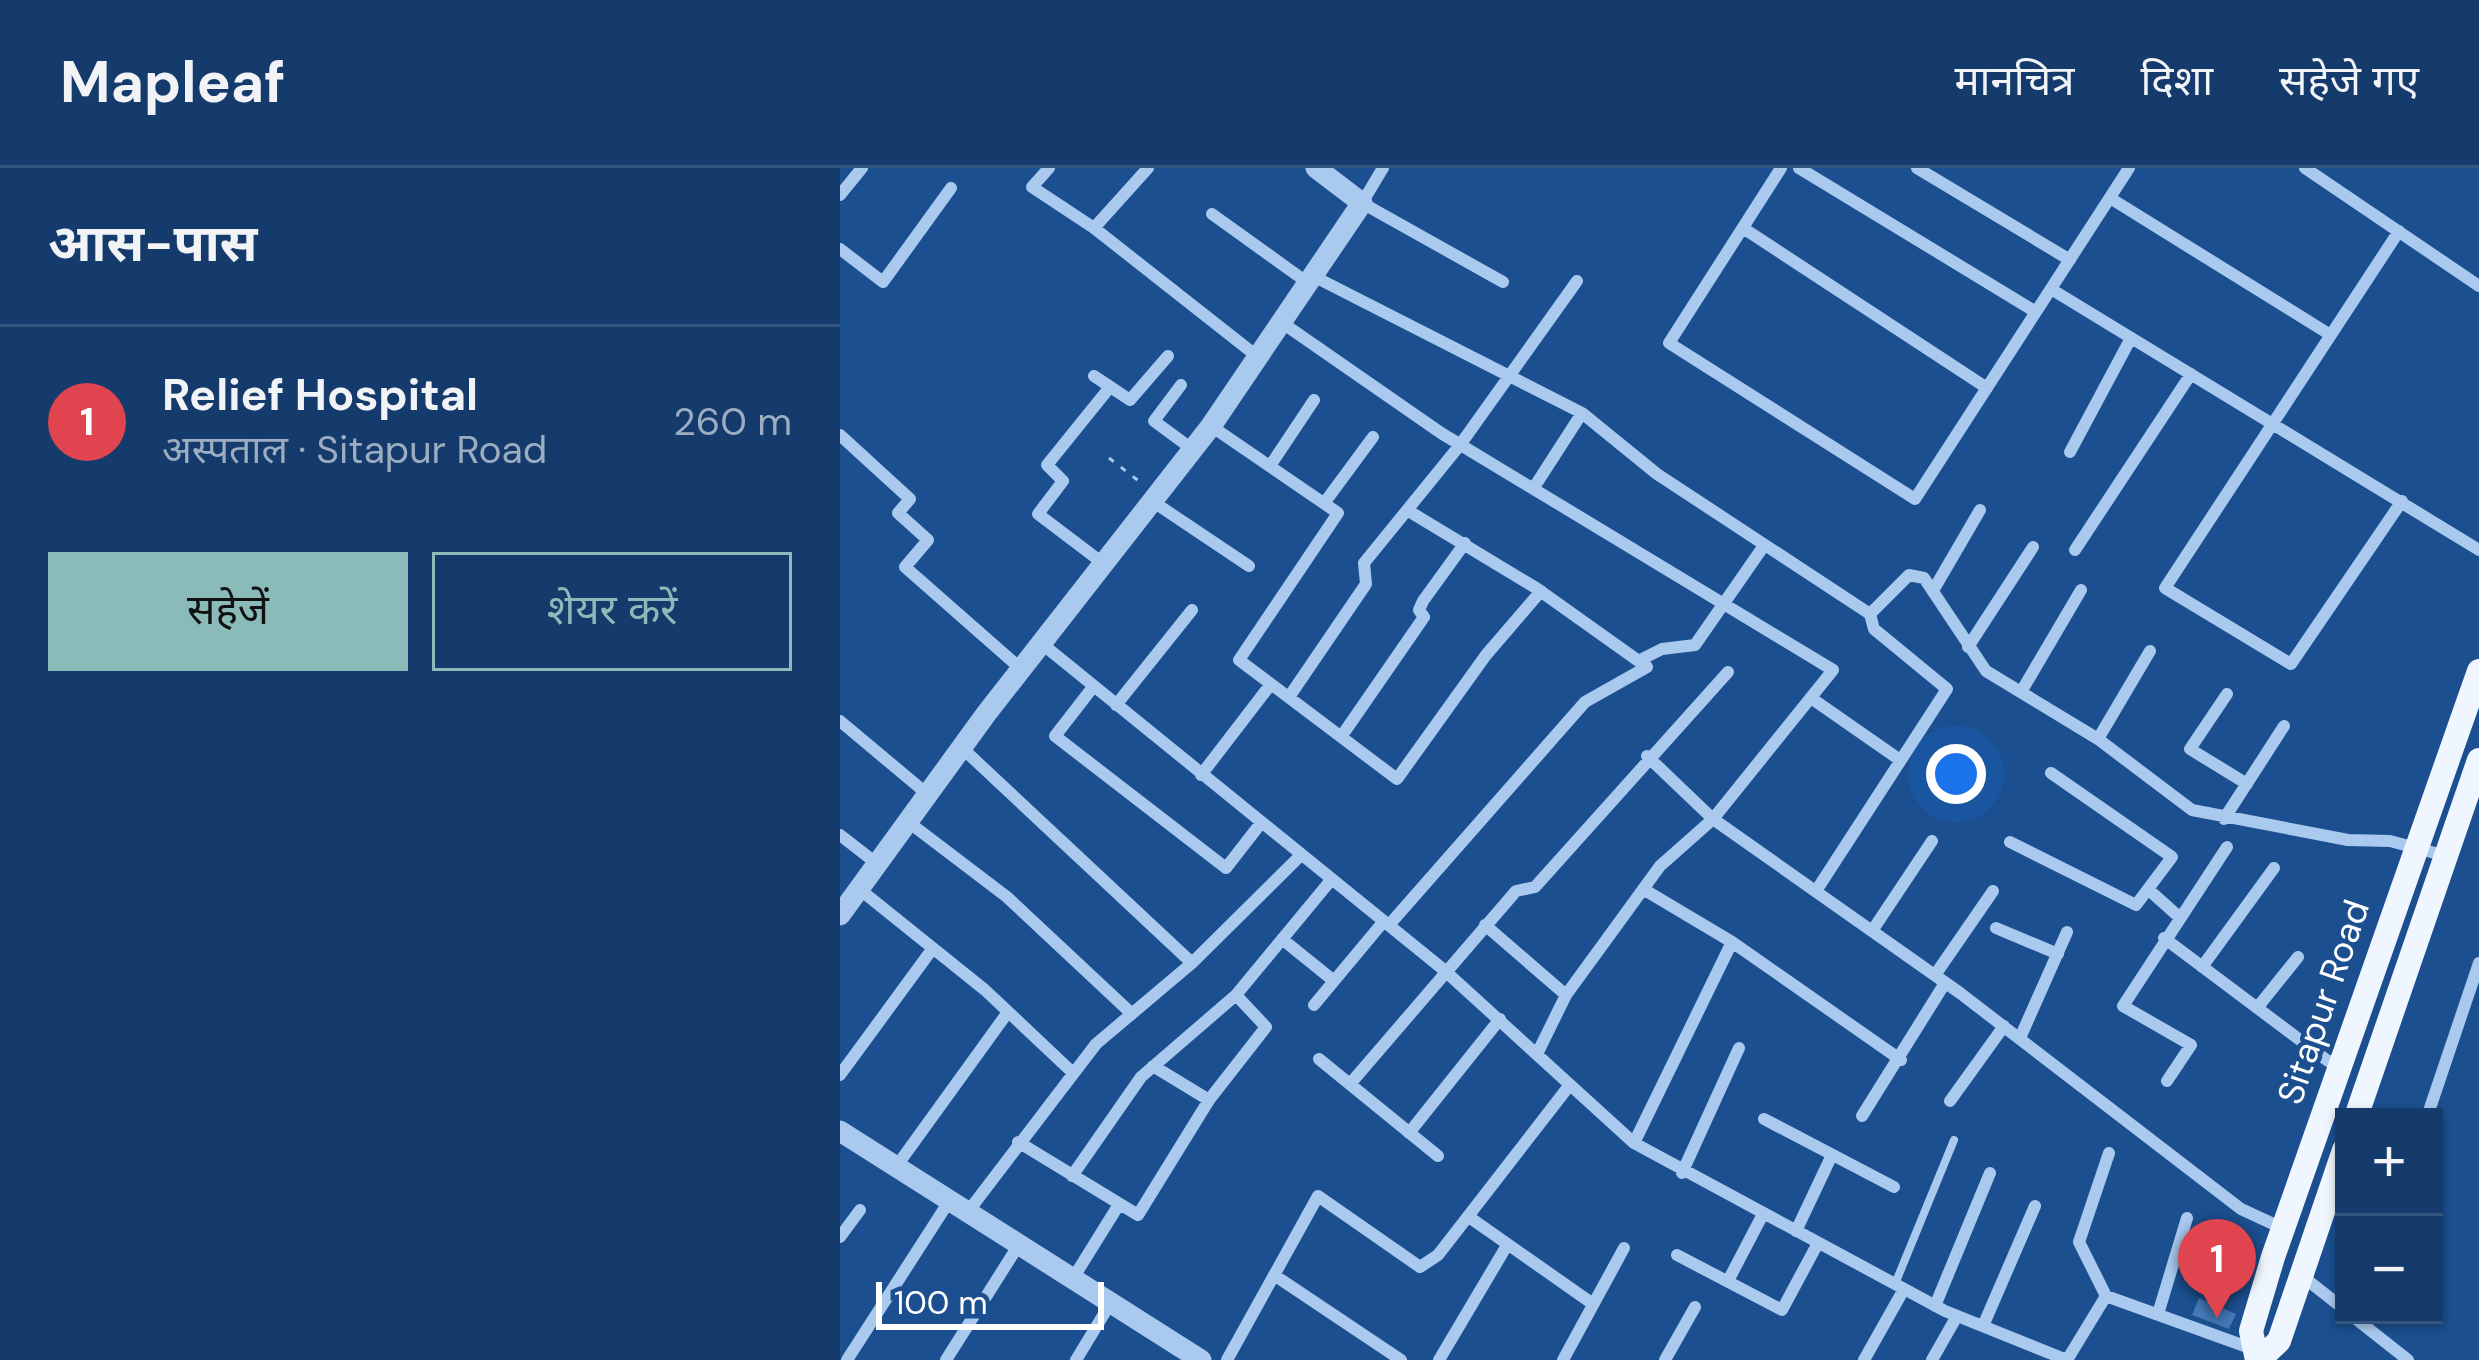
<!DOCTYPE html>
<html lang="hi">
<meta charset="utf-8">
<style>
:root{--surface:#143b6b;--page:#1d4271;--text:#f1f3f6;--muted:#9dadc1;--line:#33557e;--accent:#8bbbb9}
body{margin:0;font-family:"DM Sans","Noto Sans Devanagari",sans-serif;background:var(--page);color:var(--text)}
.controls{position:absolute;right:36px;bottom:36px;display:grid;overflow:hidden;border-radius:0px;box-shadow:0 3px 9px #0004}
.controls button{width:108px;height:108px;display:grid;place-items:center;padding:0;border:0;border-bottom:3px solid var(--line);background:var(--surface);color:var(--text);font:60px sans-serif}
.scale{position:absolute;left:36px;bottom:30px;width:228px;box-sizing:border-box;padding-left:12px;border:6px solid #fff;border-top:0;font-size:33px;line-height:42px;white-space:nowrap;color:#fff;-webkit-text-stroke:9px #1b4f8f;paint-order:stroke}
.you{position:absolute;left:1116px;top:606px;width:42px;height:42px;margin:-30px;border:9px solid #fff;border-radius:50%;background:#1a73e8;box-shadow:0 0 0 18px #1a73e833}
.badge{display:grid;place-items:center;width:78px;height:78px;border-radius:50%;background:var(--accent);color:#fff;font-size:39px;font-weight:700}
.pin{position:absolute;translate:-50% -99px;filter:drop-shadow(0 3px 6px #0008)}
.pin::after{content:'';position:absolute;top:63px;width:42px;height:36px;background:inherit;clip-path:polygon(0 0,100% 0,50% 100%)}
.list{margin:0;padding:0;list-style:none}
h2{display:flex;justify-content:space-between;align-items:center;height:156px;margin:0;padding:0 48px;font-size:51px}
h2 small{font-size:39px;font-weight:400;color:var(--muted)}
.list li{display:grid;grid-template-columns:78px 1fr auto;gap:36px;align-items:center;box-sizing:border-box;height:192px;padding:0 48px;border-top:3px solid var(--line)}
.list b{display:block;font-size:45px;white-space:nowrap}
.list p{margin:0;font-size:39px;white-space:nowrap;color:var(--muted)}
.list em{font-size:39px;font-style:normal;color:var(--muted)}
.actions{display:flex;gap:24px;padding:36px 48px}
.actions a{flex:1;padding:27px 0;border:3px solid var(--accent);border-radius:0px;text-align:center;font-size:42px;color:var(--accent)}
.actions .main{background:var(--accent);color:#111}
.map{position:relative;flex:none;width:1639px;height:1192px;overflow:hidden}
header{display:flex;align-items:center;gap:72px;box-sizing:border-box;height:168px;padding:0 60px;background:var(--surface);border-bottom:3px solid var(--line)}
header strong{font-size:57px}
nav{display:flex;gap:66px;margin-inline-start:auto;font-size:42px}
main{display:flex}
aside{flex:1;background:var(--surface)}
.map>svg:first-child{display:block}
.building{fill:#4478b7}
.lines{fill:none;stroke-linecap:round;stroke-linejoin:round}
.path{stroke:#a9c9ee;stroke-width:3;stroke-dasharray:6 9;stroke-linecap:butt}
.service{stroke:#a9c9ee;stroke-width:8}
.minor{stroke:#a9c9ee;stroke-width:12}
.tertiary{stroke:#a9c9ee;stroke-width:21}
.primary{stroke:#f0f6ff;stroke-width:24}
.labels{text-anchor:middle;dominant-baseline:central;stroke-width:9;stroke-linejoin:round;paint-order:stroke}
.street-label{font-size:36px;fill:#fff;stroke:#1b4f8f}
</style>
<header>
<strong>Mapleaf</strong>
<nav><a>मानचित्र</a><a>दिशा</a><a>सहेजे गए</a></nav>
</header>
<main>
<aside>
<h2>आस-पास<small></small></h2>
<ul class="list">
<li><span class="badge" style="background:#e0444e">1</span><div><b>Relief Hospital</b><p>अस्पताल · Sitapur Road</p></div><em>260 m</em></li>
</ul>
<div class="actions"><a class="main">सहेजें</a><a>शेयर करें</a></div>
</aside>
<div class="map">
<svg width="1639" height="1192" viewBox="0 0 1639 1192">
<rect width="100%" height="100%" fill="#1b4f8f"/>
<path class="building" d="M1359,1130L1396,1146L1389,1161L1352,1147Z"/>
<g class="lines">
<path class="path" d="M269,290L300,314"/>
<path class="service" d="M1055,1116L1114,972"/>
<path class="minor" d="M209,0L192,19L254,60L418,189
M543,0L522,35L663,114
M941,0L829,175L1075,331L1289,0
M959,0L1196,144
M1077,0L1230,92
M1465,0L1639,118
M0,27L22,0
M1270,30L1489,166
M372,46L468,115
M254,60L308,0
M903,60L1147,220
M1559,63L1325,420L1451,496L1562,333
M0,81L43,114L111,20
M473,108L742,245L817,306L1030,446L1034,461L1107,521L976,723
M1211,121L1639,382
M441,154L601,265L993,502L873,651L820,698L726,827L697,886
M254,208L290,232L328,188
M341,217L314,253L352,281
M371,258L498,345L399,492L557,611L646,487L701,423
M0,267L70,331L58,345L88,372L65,399L181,501
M1230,284L1291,170
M430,298L474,232
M693,321L742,245
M312,333L409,398
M485,334L533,269
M1235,382L1351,206
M264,396L198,346L223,313L207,297L270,219
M1094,421L1140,342
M1030,446L1069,407L1084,410L1146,503L1258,571L1352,642L1508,672L1550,673L1606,688
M201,475L604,802L794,975L1105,1143L1227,1192L1266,1128L1413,1181
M1128,479L1193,379
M800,492L822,481L855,477L923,379
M253,519L215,568L386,700L421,655
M1181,524L1241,422
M1387,526L1350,581L1407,616
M449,529L526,416L524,395L620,277L737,113
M971,530L1060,592
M276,537L352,442
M0,553L86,625
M501,569L584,449L579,442L583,433L625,375
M1258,571L1310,483
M121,579L352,795
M807,588L873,651L1120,825L1401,1041L1442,1060
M361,607L431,516
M1384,651L1444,558
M67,653L167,729L292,846
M0,667L36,695
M1170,674L1296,737L1332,689L1211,605
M18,720L145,822L232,904
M803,721L892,774L1061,892
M1309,722L1338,748
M549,757L745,534L807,499L696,420L567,342
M645,757L726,827
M1156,760L1218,786
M1032,763L1092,673
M1324,770L1488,893L1500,895
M442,771L494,813
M1362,799L1434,700
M1095,807L1153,723
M474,837L544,753
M1417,840L1458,789
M1180,870L1227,764
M479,891L598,988
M313,898L369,932
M0,907L93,780
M1327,913L1351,877L1283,838L1387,679
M510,916L676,723L695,719L888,504
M1110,933L1164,858
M1022,948L1105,815
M1587,949L1639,795
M924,951L1054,1019
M569,965L660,851
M178,974L298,1047L369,932L426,859L396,827
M794,975L892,774
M56,999L168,844
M842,1005L899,880
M232,1008L301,909L396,827L491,712
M127,1045L256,876L352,795L461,687
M629,1049L753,1136
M956,1063L992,987
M0,1069L20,1042
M837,1087L942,1142L978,1075
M434,1107L561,1192
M1462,1108L1504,1141
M232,1112L278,1038
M888,1113L923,1046
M1266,1128L1239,1074L1269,985
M1095,1138L1150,1005
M1318,1146L1347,1050
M1511,1147L1568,1192
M1143,1158L1195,1038
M7,1192L108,1035
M106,1192L178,1078
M236,1192L270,1136
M387,1192L478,1028L580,1099L598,1087L729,918
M599,1192L666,1079
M723,1192L784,1080
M825,1192L855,1139
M1024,1192L1064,1121
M1092,1192L1117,1148"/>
<path class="tertiary" d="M0,747L146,546L371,258L522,35L476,0
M0,963L361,1192"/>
<path class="primary" d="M1516,949L1639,592
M1417,1192L1411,1163L1433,1089L1639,503
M1419,1192L1439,1173L1504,982"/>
</g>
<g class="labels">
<g class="street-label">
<text transform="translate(1483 834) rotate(-71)">Sitapur Road</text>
</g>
</g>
</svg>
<div class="controls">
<button>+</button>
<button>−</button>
</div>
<div class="scale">100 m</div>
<div class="you"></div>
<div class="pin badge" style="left:1377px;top:1150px;background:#e0444e">1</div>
</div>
</main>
